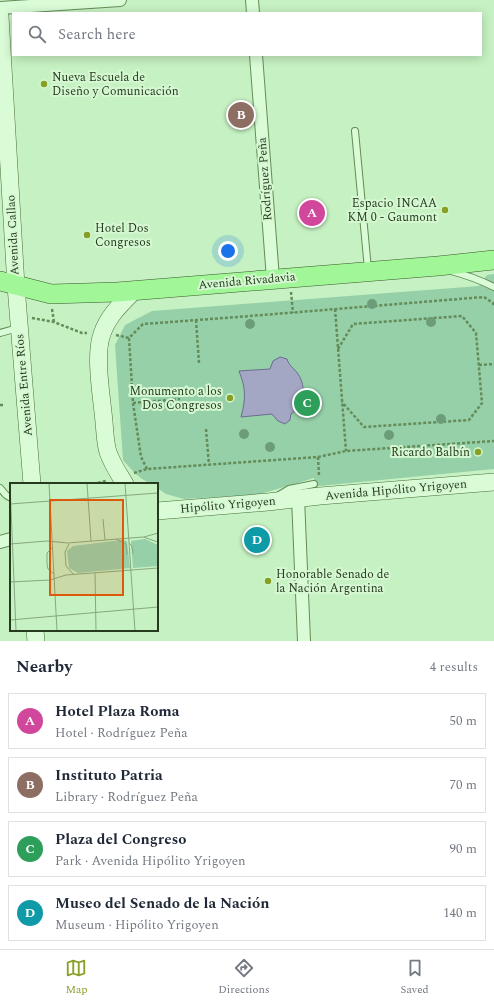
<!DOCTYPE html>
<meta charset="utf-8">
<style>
:root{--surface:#fff;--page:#f2f2f3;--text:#1f2937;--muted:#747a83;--line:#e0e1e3;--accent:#869f24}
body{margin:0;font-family:Spectral,serif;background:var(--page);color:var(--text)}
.you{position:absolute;left:228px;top:251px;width:14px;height:14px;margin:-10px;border:3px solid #fff;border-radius:50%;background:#1a73e8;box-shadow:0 0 0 6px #1a73e833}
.badge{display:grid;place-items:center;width:26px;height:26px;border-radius:50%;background:var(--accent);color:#fff;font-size:13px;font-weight:700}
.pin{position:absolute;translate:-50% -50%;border:2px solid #fff;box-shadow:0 1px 4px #0006}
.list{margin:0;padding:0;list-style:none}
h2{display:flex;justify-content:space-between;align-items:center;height:52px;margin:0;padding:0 16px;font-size:17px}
h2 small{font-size:13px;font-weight:400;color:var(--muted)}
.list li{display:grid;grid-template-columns:26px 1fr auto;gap:12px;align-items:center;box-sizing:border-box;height:56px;margin:0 8px 8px;padding:0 8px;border:1px solid var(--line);border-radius:0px}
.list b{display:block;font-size:15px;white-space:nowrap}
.list p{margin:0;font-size:13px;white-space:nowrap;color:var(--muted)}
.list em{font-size:13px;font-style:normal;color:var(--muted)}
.icon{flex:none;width:22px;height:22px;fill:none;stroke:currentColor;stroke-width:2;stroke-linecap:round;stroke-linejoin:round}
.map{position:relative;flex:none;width:494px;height:641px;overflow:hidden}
.search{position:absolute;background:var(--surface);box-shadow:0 2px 10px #0003;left:12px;right:12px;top:12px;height:44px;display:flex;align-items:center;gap:10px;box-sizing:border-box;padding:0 14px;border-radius:0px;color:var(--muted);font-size:15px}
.sheet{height:308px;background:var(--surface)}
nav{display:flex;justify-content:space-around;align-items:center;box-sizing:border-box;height:56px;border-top:1px solid var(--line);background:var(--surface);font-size:11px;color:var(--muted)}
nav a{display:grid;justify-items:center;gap:2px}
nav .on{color:var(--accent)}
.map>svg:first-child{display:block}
.green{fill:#95d0a8}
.water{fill:#a4a7c3;stroke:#6b6c92}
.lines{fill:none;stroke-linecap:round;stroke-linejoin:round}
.lane-casing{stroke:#658c58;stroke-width:8}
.street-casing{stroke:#658c58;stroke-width:14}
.secondary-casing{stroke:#4a6e3b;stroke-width:18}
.primary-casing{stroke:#3b592c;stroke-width:20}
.path{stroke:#658c58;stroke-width:2.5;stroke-dasharray:3 2;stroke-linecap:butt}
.lane{stroke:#d9fbd6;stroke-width:6}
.street{stroke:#d9fbd6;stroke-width:12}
.secondary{stroke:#d9fbd6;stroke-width:17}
.primary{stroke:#a1f697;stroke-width:19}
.tree{fill:#6c9d78}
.poi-dot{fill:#869f24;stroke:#d5f8d2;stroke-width:1.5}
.labels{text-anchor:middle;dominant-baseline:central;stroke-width:4;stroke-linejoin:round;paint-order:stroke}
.poi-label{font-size:12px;fill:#263b1d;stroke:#d5f8d2;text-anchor:start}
.street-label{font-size:12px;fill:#263b1d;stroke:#d5f8d2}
.inset-road{fill:none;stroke:#86a880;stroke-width:1}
.view{fill:#de580d;fill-opacity:0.15;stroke:#de580d;stroke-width:2}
.inset-edge{fill:none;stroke:#263b1d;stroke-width:2}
</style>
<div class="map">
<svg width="494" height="641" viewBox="0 0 494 641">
<rect width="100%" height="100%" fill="#c6f1c2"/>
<path class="green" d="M494,274V469L319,486H314V478L257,495L184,499L166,494L157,488V484C143,484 132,470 123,460L115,345L125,325L152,311L479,286L487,275Z"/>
<path class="water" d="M280,357L287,359C289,366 294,368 298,374C307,387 304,406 291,414L290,420L285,424L278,421L272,414L241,417C246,398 246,389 239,371L270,369L273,361Z"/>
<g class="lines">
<g class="lane-casing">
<path id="lane" d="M355,131L368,269
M451,271C466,275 480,280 494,287
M0,333L18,328
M0,488L6,495L11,498
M279,495L289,489L314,484"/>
</g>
<g class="street-casing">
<path id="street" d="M252,0L253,13
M0,8L120,0
M256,55L273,279
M298,498L304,641
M0,542L11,539"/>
</g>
<g class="secondary-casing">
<path id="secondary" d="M0,16L16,286L32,484
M125,484C119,474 112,464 108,452C105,443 105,431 104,422C102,398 94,356 102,334C108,316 121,304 134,291
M157,511L268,502L320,496L494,482
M35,630L36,641"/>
</g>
<g class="primary-casing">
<path id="primary" d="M0,281L51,294L117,292L438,266L494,260"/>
</g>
<path class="path" d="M291,292L293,313
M52,309L54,322
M335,309L346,451
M32,318L54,322L82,333H87
M196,320L199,363
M116,335L129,338
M338,349L353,324L462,316L476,333L482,403L469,420L364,427L342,402
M479,365L494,364
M133,403L180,399
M0,405H4
M206,429L209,465
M318,457L319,476
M147,469L141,457L133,403L129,338L143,324C257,316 370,306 484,297L493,303L494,306
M134,473L147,469L318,457L346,451L494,441
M93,484L106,481"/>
<use href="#lane" class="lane"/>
<use href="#street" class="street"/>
<use href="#secondary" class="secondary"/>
<use href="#primary" class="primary"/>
</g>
<g class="tree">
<circle cx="372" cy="304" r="5"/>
<circle cx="431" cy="322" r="5"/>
<circle cx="250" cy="324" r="5"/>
<circle cx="441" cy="419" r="5"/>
<circle cx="244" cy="434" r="5"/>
<circle cx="389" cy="435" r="5"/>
<circle cx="270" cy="447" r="5"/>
</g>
<g class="poi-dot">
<circle cx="44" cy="84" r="4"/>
<circle cx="445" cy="210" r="4"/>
<circle cx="87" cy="235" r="4"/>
<circle cx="230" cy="398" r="4"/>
<circle cx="478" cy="452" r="4"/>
<circle cx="268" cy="581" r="4"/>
</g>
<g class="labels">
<g class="poi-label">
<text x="52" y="77">Nueva Escuela de<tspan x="52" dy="14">Diseño y Comunicación</tspan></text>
<text x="437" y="203" text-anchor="end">Espacio INCAA<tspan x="437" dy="14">KM 0 - Gaumont</tspan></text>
<text x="95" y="228">Hotel Dos<tspan x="95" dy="14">Congresos</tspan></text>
<text x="222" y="391" text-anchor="end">Monumento a los<tspan x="222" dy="14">Dos Congresos</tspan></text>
<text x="470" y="452" text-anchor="end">Ricardo Balbín</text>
<text x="276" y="574">Honorable Senado de<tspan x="276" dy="14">la Nación Argentina</tspan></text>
</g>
<g class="street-label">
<text transform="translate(265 179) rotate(-94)">Rodríguez Peña</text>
<text transform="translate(13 235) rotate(-93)">Avenida Callao</text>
<text transform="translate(247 281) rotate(-5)">Avenida Rivadavia</text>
<text transform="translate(24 385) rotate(-95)">Avenida Entre Ríos</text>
<text transform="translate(396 490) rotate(-5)">Avenida Hipólito Yrigoyen</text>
<text transform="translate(228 505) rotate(-5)">Hipólito Yrigoyen</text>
</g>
</g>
<g transform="translate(10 483)">
<rect width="148" height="148" fill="#c6f1c2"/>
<path d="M135,56L148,62V83L123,85L121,58ZM112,57L117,58L120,85L68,90L59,85L57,68L63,63Z" fill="#95d0a8"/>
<path class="inset-road" d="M0,0L6,148M39,0L47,148M77,0L81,58M115,0L125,148M0,21L148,10M93,36L95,57M134,54L148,50M106,56L116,61L117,72M119,60L122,63L123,71M0,61L37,58L58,60L133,54L148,59M59,61L55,69L56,83L64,92M42,65L37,70V81L38,86L44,91M85,90L86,148M0,99L40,97L56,92L148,85M0,137L148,124"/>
<path class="view" d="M40,17H113V112H40Z"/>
<rect width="148" height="148" class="inset-edge"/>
</g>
</svg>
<div class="you"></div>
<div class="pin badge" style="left:312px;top:213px;background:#d1479c">A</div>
<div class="pin badge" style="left:241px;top:115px;background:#8d6e63">B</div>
<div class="pin badge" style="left:307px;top:403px;background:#2e9e5b">C</div>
<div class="pin badge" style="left:257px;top:540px;background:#0f9aa8">D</div>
<div class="search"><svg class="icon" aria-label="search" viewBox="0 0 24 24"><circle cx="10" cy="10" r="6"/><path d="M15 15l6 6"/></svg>Search here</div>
</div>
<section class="sheet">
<h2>Nearby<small>4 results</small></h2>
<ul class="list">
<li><span class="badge" style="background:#d1479c">A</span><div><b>Hotel Plaza Roma</b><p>Hotel · Rodríguez Peña</p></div><em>50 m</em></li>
<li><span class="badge" style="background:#8d6e63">B</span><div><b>Instituto Patria</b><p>Library · Rodríguez Peña</p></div><em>70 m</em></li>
<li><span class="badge" style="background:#2e9e5b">C</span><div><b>Plaza del Congreso</b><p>Park · Avenida Hipólito Yrigoyen</p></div><em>90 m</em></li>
<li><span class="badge" style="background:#0f9aa8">D</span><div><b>Museo del Senado de la Nación</b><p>Museum · Hipólito Yrigoyen</p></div><em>140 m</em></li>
</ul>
</section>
<nav>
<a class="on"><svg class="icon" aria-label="map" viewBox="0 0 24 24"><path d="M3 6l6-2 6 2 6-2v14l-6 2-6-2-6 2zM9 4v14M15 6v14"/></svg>Map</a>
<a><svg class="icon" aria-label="directions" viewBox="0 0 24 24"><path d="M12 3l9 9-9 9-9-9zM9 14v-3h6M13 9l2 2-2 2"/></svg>Directions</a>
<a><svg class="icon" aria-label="saved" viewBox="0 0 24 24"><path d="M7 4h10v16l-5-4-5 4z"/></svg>Saved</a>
</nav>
